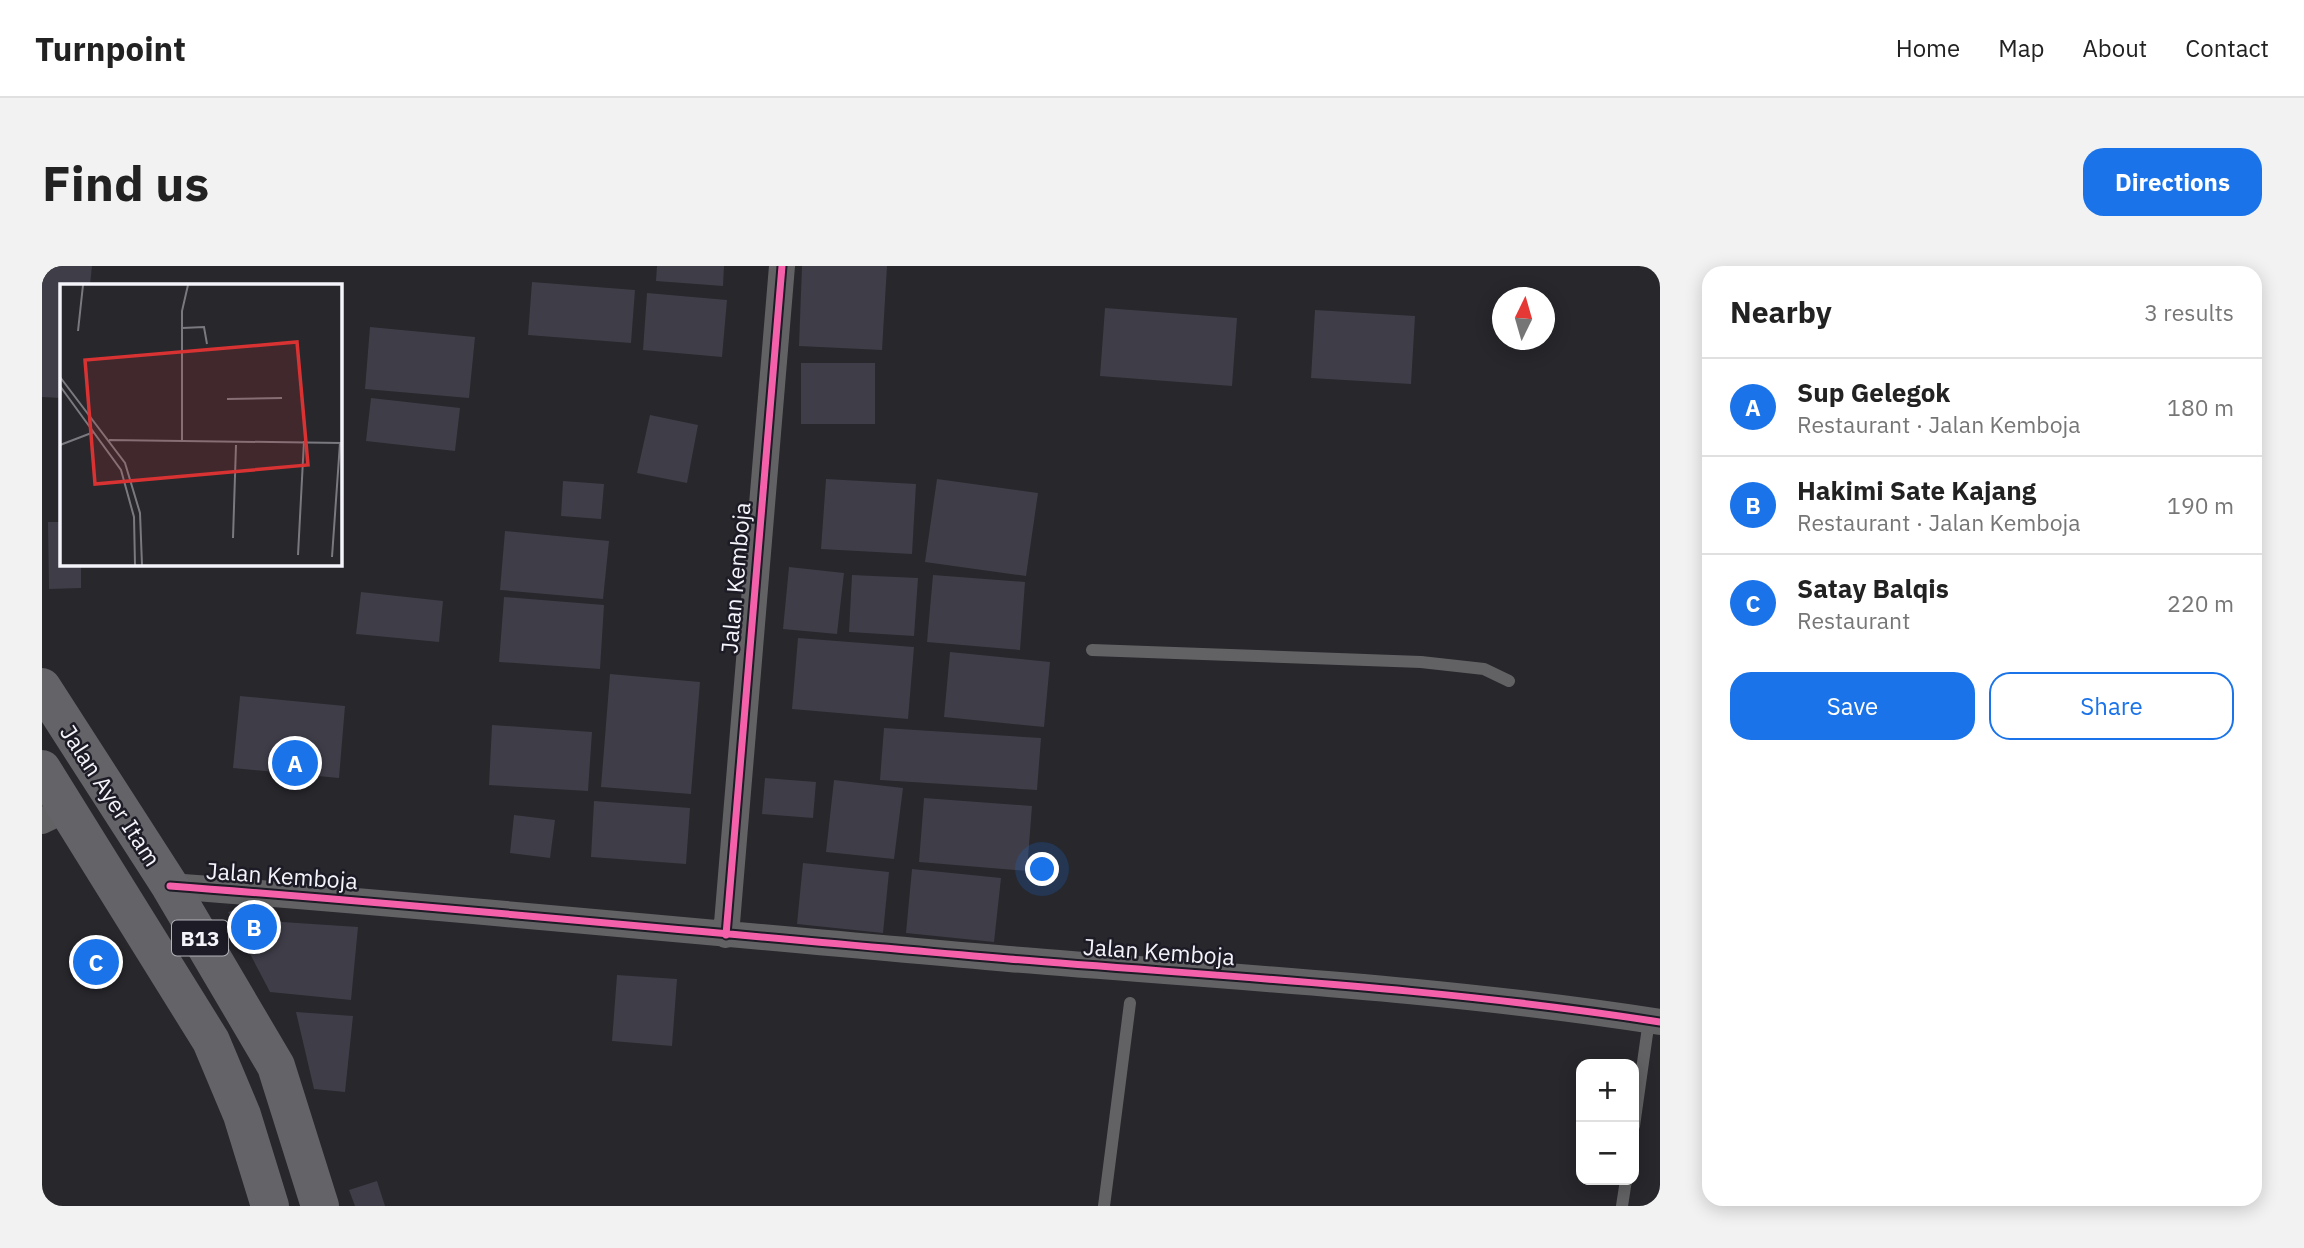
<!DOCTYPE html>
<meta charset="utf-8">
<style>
:root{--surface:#fff;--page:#f2f2f2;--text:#222;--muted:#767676;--line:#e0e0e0;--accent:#1a73e8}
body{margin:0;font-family:"IBM Plex Sans",sans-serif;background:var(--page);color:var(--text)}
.controls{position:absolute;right:21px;bottom:21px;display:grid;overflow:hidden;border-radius:14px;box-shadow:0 4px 18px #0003}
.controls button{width:63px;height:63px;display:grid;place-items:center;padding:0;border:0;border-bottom:2px solid var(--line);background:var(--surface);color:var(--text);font:35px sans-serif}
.compass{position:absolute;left:1450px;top:21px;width:63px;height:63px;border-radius:50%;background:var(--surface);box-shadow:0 4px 18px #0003;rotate:5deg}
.you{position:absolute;left:1001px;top:604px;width:24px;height:24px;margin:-18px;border:5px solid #fff;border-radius:50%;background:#1a73e8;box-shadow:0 0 0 10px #1a73e833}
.badge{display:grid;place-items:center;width:46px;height:46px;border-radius:50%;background:var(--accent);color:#fff;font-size:23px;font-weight:700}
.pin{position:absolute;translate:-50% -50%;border:4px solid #fff;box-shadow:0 2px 7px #0006}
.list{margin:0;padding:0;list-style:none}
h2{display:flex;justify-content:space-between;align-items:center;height:91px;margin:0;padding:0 28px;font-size:30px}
h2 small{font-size:23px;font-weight:400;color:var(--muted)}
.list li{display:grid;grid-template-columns:46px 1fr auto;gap:21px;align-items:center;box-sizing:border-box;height:98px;padding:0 28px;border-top:2px solid var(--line)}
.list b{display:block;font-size:26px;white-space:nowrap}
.list p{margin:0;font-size:23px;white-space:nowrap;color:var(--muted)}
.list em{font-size:23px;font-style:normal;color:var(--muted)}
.actions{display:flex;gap:14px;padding:21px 28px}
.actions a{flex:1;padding:16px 0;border:2px solid var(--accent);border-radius:21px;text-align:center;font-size:24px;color:var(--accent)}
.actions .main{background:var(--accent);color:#fff}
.map{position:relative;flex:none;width:1618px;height:940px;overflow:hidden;border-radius:21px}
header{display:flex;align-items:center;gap:42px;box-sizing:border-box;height:98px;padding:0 35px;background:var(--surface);border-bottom:2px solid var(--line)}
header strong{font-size:33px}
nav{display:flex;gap:38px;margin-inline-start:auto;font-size:24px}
.intro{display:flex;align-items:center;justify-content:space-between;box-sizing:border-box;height:168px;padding:0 42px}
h1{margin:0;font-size:49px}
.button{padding:18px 32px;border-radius:21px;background:var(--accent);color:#fff;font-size:24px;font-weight:700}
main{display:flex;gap:42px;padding:0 42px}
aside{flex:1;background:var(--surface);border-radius:21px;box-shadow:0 4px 18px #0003}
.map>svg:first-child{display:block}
.building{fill:#3f3d48}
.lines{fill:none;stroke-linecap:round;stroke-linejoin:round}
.lane{stroke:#626264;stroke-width:12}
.street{stroke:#626264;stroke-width:26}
.primary{stroke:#636368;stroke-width:38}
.cycleway-casing{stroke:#1d1b25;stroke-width:11}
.cycleway{stroke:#f560ab;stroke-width:7}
.labels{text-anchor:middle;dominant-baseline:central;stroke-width:5;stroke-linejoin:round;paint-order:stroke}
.shield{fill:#1d1b25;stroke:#b4b3bb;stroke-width:2}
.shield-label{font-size:21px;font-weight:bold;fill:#f5f4fb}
.street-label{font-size:23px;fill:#f5f4fb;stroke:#1d1b25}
.inset-road{fill:none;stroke:#79797f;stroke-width:2}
.view{fill:#d83233;fill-opacity:0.15;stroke:#d83233;stroke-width:3.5}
.inset-edge{fill:none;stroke:#f5f4fb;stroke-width:3.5}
</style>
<header>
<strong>Turnpoint</strong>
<nav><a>Home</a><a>Map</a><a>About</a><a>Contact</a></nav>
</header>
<div class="intro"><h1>Find us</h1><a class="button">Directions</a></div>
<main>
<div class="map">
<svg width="1618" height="940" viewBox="0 0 1618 940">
<rect width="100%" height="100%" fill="#27272c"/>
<path class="building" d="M0,0H50L48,19H19V132L0,131Z
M615,0H682L681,20L614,15Z
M760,0H845L840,84L757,80Z
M490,16L593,24L589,77L486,69Z
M605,27L685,34L680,91L601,84Z
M1063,42L1195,52L1190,120L1058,110Z
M1273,44L1373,50L1369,118L1269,112Z
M328,61L433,71L427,132L323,123Z
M759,97H833V158H759Z
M329,132L418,142L413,185L324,175Z
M608,149L656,159L645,217L595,207Z
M784,213L874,218L870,288L779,283Z
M895,213L996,227L984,310L883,296Z
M521,215L562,218L559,253L519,250Z
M6,256H19V298H39V322L7,323Z
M463,265L567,275L561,333L458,324Z
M747,301L802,307L795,368L741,363Z
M810,309L876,312L872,370L807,366Z
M891,309L983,316L978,384L885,376Z
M319,326L401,335L397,376L314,368Z
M462,331L562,339L558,403L457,396Z
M756,372L872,381L866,453L750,443Z
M908,386L1008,396L1002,461L902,451Z
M568,408L658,416L649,528L559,521Z
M198,430L303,440L297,512L191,502Z
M450,459L550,466L546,525L447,519Z
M842,462L999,472L995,524L838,514Z
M723,512L774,516L771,552L720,548Z
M792,514L861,522L852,593L784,586Z
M882,532L990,540L985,605L877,596Z
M552,535L648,542L644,598L549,591Z
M472,549L513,554L508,592L468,587Z
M761,597L847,606L841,667L755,658Z
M870,603L959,612L952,676L864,667Z
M212,638L225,655L316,661L309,734L228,726L186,646Z
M575,709L635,713L630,780L570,775Z
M254,746L311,750L303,826L272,823Z
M335,915L343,940H313L307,924Z"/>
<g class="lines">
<path class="lane" d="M1050,384L1379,396L1442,403L1467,415
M1592,860L1607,754
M1062,940L1088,737
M1580,940L1584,914"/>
<path class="street" d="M0,555L25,543
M128,620C408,641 687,669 967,693C1184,711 1402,722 1618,756
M684,669L740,0"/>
<path class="primary" d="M0,421L128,620L234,800L278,940
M0,503L169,775L200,849L228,940"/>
<g class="cycleway-casing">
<path id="cycleway" d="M128,620C408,641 687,669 967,693C1184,711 1402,722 1618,756
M684,669L740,0"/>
</g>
<use href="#cycleway" class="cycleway"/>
</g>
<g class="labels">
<rect class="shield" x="130" y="654.5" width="56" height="35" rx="5"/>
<g class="shield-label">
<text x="158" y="672">B13</text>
</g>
<g class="street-label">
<text transform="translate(693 312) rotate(-85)">Jalan Kemboja</text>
<text transform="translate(69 529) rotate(57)">Jalan Ayer Itam</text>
<text transform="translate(240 609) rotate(4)">Jalan Kemboja</text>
<text transform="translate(1117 685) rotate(4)">Jalan Kemboja</text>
</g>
</g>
<g transform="translate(18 18)">
<rect width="282" height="282" fill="#27272c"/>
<path class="inset-road" d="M122,44L144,43L147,60M18,47L23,1M0,93L65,179L80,229L82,281M0,102L61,186L74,233L75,281M167,115L222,114M49,156L282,159M122,156V27L128,1M0,161L34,148M173,254L176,161M238,271L244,157M272,273L280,159"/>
<path class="view" d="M237,58L248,181L35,200L25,76Z"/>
<rect width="282" height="282" class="inset-edge"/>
</g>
</svg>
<div class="controls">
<button>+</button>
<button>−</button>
</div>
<svg class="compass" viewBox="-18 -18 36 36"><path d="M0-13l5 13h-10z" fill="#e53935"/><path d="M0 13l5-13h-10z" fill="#767676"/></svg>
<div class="you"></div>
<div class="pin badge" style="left:253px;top:497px">A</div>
<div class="pin badge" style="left:212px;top:661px">B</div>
<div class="pin badge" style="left:54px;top:696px">C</div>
</div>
<aside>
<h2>Nearby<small>3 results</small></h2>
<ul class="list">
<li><span class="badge">A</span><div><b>Sup Gelegok</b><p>Restaurant · Jalan Kemboja</p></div><em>180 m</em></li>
<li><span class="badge">B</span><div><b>Hakimi Sate Kajang</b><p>Restaurant · Jalan Kemboja</p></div><em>190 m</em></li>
<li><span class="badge">C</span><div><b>Satay Balqis</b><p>Restaurant</p></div><em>220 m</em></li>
</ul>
<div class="actions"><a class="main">Save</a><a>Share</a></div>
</aside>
</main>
